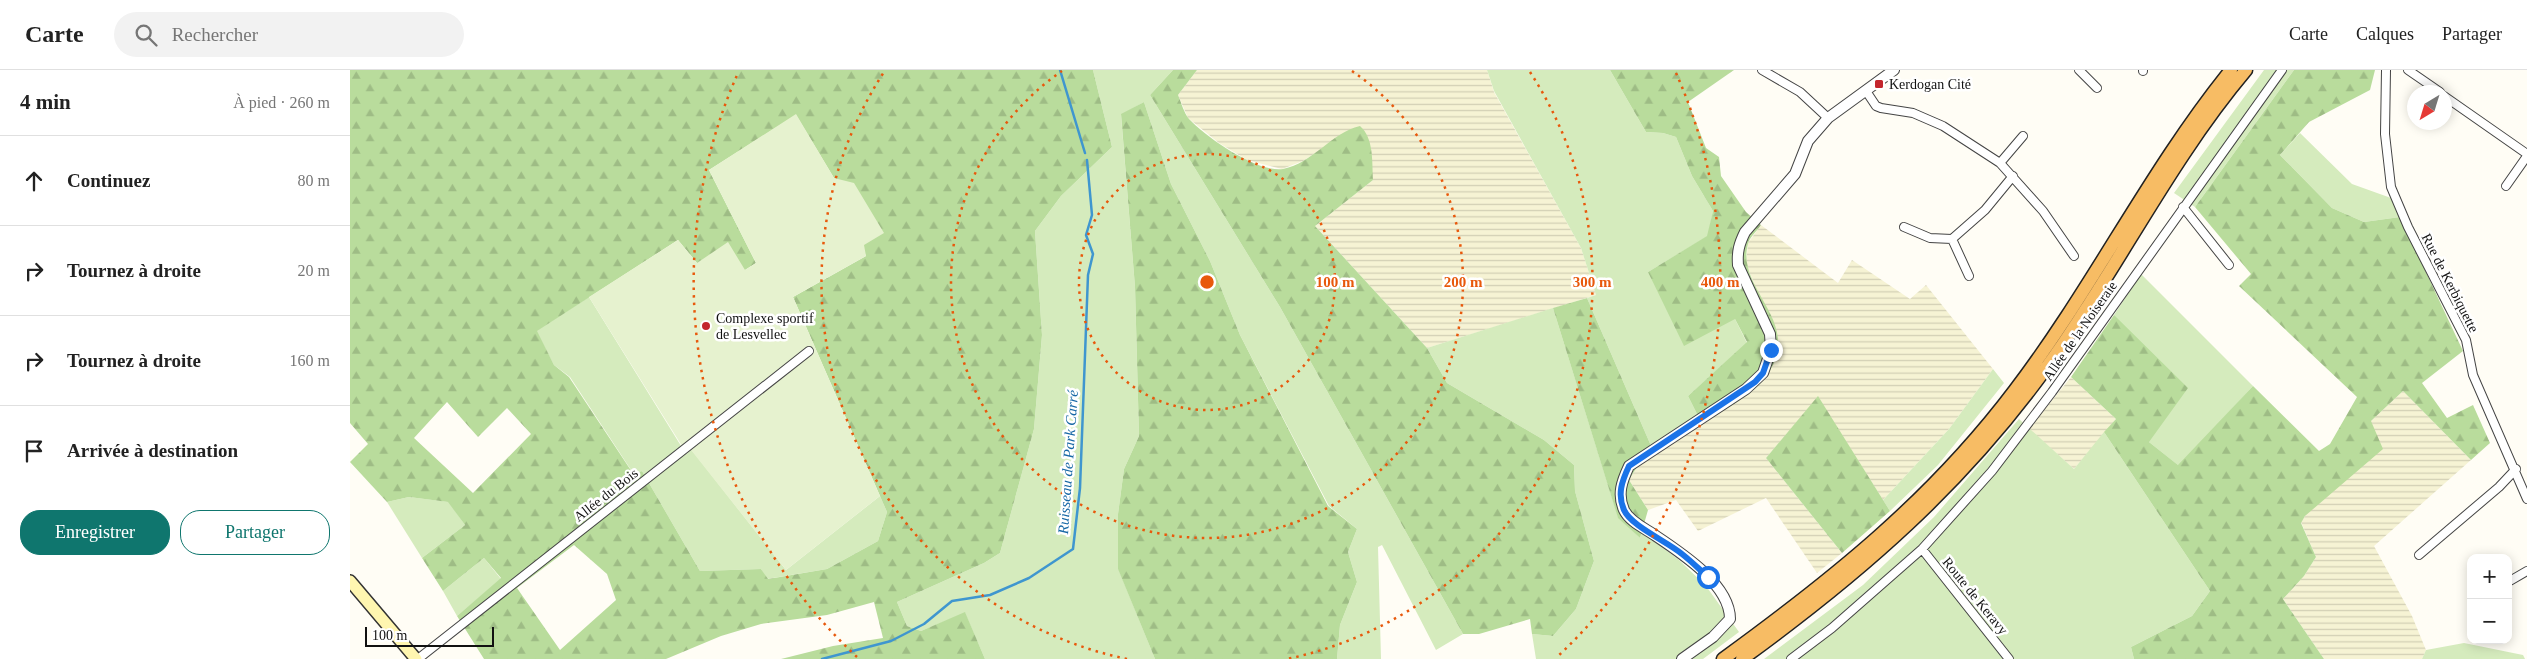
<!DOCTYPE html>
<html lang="fr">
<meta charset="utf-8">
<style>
:root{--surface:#fff;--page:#f2f2f2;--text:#222;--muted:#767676;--line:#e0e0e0;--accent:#0f766e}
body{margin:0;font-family:Georgia,serif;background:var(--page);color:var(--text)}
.controls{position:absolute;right:15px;bottom:15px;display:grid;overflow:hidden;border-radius:10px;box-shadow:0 2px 12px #0003}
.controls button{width:45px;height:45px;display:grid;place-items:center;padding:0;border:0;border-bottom:1px solid var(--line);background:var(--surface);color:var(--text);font:25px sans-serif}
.compass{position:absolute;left:2057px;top:15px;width:45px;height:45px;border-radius:50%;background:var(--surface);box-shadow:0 2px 12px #0003;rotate:218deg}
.scale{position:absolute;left:15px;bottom:12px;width:129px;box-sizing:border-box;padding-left:5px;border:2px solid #111;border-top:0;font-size:14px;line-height:18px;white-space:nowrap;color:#111;-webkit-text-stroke:4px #fff;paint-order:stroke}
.stop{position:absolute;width:15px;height:15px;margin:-11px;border:4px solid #1a73e8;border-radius:50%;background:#fff}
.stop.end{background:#1a73e8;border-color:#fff;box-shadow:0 1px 5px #0008}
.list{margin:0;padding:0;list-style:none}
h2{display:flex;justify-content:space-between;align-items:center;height:65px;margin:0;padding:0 20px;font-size:21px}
h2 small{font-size:16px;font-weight:400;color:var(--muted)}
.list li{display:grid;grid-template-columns:32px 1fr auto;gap:15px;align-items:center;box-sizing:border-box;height:90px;padding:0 20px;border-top:1px solid var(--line)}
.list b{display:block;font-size:19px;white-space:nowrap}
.list em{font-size:16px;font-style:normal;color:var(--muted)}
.actions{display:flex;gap:10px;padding:15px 20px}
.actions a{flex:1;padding:11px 0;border:1px solid var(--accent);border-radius:20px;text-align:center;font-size:18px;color:var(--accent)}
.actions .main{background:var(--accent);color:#fff}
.icon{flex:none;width:28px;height:28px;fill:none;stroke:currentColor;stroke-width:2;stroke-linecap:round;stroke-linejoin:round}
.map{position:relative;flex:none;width:2177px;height:589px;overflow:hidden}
header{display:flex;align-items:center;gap:30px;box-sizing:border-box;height:70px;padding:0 25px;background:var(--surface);border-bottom:1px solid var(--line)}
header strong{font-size:24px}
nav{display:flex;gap:28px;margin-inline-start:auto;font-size:18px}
.search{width:350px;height:45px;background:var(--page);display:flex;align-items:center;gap:12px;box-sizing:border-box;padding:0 18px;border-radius:28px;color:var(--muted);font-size:19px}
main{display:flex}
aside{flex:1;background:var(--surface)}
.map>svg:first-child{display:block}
.farmland{fill:url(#farmland-rules)}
.grass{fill:#d5ebbd}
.forest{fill:url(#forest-firs);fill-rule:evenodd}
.pitch{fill:#e6f2cf}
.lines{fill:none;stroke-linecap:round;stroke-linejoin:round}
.stream{stroke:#3f96cf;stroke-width:2.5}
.minor-casing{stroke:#444;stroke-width:10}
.tertiary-casing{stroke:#444;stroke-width:12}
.secondary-casing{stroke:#333;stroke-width:14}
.trunk-casing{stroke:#222;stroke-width:15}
.minor{stroke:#fff;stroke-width:8}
.tertiary{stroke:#fff;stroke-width:10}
.secondary{stroke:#fff6b0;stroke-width:11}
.trunk{stroke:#f7bc64;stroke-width:12}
.route{stroke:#1a73e8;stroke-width:6}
.ring{fill:none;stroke:#e8590c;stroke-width:2.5;stroke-dasharray:2.5 5}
.poi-dot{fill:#c4262e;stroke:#fff;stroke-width:2}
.labels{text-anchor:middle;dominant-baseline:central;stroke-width:5;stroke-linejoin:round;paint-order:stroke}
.poi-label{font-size:14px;fill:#111;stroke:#fff;text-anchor:start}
.street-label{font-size:14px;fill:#111;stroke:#fff}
.water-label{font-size:15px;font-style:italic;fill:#1768a6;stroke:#fff}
.centre{fill:#e8590c;stroke:#fff;stroke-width:2.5}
.ring-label{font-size:15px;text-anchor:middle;font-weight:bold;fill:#e8590c;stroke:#fff;stroke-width:5;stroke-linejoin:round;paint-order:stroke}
</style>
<header>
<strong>Carte</strong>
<div class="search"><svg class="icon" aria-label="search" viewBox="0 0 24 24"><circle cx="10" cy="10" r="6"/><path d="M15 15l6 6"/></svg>Rechercher</div>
<nav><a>Carte</a><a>Calques</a><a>Partager</a></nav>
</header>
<main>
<aside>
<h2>4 min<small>À pied · 260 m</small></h2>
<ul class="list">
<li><svg class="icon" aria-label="ahead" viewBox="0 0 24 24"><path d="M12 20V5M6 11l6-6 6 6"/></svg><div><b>Continuez</b></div><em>80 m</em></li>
<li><svg class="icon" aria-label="right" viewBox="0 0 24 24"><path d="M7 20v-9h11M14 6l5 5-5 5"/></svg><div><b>Tournez à droite</b></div><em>20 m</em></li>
<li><svg class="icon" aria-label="right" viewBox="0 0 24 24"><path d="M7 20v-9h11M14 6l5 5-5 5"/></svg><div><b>Tournez à droite</b></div><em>160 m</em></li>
<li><svg class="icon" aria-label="arrive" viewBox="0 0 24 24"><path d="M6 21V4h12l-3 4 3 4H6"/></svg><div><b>Arrivée à destination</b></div></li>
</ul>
<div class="actions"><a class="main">Enregistrer</a><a>Partager</a></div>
</aside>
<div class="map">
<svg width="2177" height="589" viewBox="0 0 2177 589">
<defs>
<pattern id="farmland-rules" width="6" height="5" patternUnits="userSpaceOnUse" patternTransform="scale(1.25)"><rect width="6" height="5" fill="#f6f3d4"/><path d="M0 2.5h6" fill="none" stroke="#d2cfb5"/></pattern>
<pattern id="forest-firs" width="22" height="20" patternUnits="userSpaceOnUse" patternTransform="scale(1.25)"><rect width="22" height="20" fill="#b9dc9c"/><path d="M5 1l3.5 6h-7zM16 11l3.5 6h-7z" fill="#9ebc85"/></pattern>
</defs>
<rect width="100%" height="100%" fill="#fffdf5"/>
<path class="farmland" d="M847,0H1137L1144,22L1231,178L1246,225L1077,278L965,156L1023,110L973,78L953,91L932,99L897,90L869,73L838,48L828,25Z
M1411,155L1488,213L1502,190L1560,229L1576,215L1643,299L1599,359L1533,430L1468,327L1416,388L1492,483L1467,503L1416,428L1348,461L1326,430L1298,440L1279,410L1287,397L1396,324L1404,213L1396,194L1398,173Z
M1721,307L1766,349L1724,399L1679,359Z
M2053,321L2121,390L2024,476L2062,546L2076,580L2072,589H1974L1933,529L1954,506L1966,487L1951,452L2021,351Z"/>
<path class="grass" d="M743,0H823L800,25L930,237L1113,564L1086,580L1032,475L1028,477L1031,589H987L990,555L1007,512L998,482L1007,459L979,436L890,265L860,191L821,114L794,32L771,45L785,217L789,366L774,399L768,444V498L805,589H635L615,543L571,561L557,556L547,532L634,493L650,483L684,359L692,265L685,161L711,126L762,77Z
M1137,0H1260L1296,62L1313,63L1326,67L1342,106L1363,141L1358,166L1298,202L1385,249L1397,273L1338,326L1352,354L1305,385L1237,228L1246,225L1231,178L1144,21Z
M1914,0H1944L1845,137L1824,123Z
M1950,63L2002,114L2041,128L2050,147L2014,152L1982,138L1930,85Z
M1791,204L1903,316L1829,396L1799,372L1764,245Z
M239,227L336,384L341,379L436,500L530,426L537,442L528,471L477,499L417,509L411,499L350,501L292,401L285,406L220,307L204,295L186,261Z
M1203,238L1268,447L1290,468L1292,462L1329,490L1356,516L1389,562L1353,589H1186L1182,564L1203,566L1226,539L1244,491L1225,421L1224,395L1194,370L1097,313L1077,278Z
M1643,299L1654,313L1588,395L1540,441L1533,430L1599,359Z
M1669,349L1724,399L1754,362L1860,521L1842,546L1781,577L1784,589H1414L1513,515L1584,447Z
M59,427L99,432L115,455L72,488L37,432Z
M134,488L151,509L107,546L93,521Z
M2114,573L2173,585L2175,589H2072L2076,580Z"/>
<path class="forest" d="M0,0H743L762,77L711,126L685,161L692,265L684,359L650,483L634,493L547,532L557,556L571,561L615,542L635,589H431L483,576L533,568L524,532L477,545L411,554L371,566L316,589H134L107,546L151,508L134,488L93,521L72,488L115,455L98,432L59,427L37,432L0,392L18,374L0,353ZM446,45L484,108L516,186L443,227L537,442L528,471L477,499L418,509L411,499L350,501L292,401L284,405L219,307L204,295L187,261L328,170L347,193L395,200L406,193L359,100ZM97,332L128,367L157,338L181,364L123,423L64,368ZM224,475L257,504L266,530L210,580L167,518Z
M823,0H847L828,25C831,32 834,43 839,49C856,67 907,103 933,99C963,93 981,63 1010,56C1024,68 1022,92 1023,110L965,156L1077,278L1097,313L1194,370L1224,395L1225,421L1244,491L1226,539L1203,566L1182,564L1180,549L1129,564H1113L930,237L800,25Z
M1260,0H1384L1338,32L1356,78L1369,87L1371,106L1396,142L1411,155C1407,161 1399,168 1398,174C1385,221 1458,254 1414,309C1401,326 1370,342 1352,354L1338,326L1397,272L1385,249L1334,276L1298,202L1357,166L1363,141L1342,106L1326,67L1313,63L1296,62Z
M1944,0H2025L2020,20L1959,52L1930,85L1982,138L2014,152L2050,147L2113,281L2072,313L2097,348L2123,335L2140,373L2121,390L2053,321L2021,351L2033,379L1955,446L1951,453L1966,487L1954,506L1933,529L1974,589H1784L1781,577L1842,546L1860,521L1754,362L1766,349L1721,307L1764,245L1838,318L1799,372L1828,395L1903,316L1969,381L1980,374L2007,327L1889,216L1901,204L1845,137Z
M794,32L821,114L860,191L890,265L978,436L1007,459L998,482L1007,512L990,555L987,589H805L768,499V444L774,399L789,366L785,217L771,44Z
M1237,228L1305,385L1287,397L1279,410L1298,440L1290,468L1268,448L1203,238Z
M1468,326L1540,441L1492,483L1416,388Z"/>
<path class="pitch" d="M446,44L484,108L504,113L534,163L514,175L516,186L443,227L530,426L436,500L341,380L337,384L239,227L328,170L347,193L378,172L395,200L406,193L359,100Z"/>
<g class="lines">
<path class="stream" d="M710,0L735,83
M472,589L541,571L574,554L602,531L640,525L679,508L723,479L730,418L738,205L743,184L736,165L742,145L737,90"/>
<g class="minor-casing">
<path id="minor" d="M1412,0L1450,22L1478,48
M1729,0L1747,18
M1793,0V1
M2036,0L2035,64L2041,117L2058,157L2116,270L2123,305L2177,429
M2058,0L2090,22
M1516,21L1526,36L1531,38L1563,43L1593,56L1650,93L1693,141L1724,186
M2094,26L2177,84
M1650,93L1673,66
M2156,116L2177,86
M1833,137L1879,195
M1554,157L1580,168L1602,169L1635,140L1663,106
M1602,169L1619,206
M1572,479L1659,589
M2069,485L2149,417L2166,399
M2158,512L2177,501
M68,589L459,281
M1441,589L1482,558L1572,479L1642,401L1702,322L1932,0"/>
</g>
<g class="tertiary-casing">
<path id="tertiary" d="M1332,589L1363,567L1380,549C1380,514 1330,482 1303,464C1294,458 1279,451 1274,440C1267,424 1272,411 1279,396L1396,319L1413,303L1421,280L1420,264L1388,195C1387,182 1389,174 1395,162L1445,104L1458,71L1478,48L1544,0"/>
</g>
<g class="secondary-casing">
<path id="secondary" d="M0,511L66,589"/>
</g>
<g class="trunk-casing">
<path id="trunk" d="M1373,589C1483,509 1582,430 1665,320C1743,218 1800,100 1881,0
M1392,589C1512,502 1613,414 1699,294C1768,198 1820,90 1896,0"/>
</g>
<use href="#minor" class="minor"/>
<use href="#tertiary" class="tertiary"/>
<use href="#secondary" class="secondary"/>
<use href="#trunk" class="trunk"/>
</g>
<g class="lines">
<path class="route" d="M1358,507C1349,499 1341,491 1332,484C1318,472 1281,456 1274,440C1267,424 1272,411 1279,396L1405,312L1413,303L1421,280"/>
</g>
<g class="ring">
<circle cx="857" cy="212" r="128"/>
<path d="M1002 1A256 256 0 1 1 712 1"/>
<path d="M777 589A385 385 0 0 1 534 2M1180 2A385 385 0 0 1 937 589"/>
<path d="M507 587A513 513 0 0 1 388 3M1326 3A513 513 0 0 1 1207 587"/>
</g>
<g class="poi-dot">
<rect x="1524" y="9" width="10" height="10" rx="2.5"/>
<circle cx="356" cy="256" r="5"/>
</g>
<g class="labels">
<g class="poi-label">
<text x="1539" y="14">Kerdogan Cité</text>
<text x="366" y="248">Complexe sportif<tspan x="366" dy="16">de Lesvellec</tspan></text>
</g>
<g class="street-label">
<text transform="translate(2100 213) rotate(63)">Rue de Kerbiquette</text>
<text transform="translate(1730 261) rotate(-55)">Allée de la Noiseraie</text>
<text transform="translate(256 425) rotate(-38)">Allée du Bois</text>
<text transform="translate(1625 526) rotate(51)">Route de Keravy</text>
</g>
<g class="water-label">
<text transform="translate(718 392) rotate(-86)">Ruisseau de Park Carré</text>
</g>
</g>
<circle cx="857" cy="212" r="8" class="centre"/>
<g class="ring-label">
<text x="985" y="217">100 m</text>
<text x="1113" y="217">200 m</text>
<text x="1242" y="217">300 m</text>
<text x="1370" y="217">400 m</text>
</g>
</svg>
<div class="controls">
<button>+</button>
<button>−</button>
</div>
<svg class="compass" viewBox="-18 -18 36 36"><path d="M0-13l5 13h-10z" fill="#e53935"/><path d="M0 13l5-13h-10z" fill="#767676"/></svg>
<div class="scale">100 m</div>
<div class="stop" style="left:1358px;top:507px"></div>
<div class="stop end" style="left:1421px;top:280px"></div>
</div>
</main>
